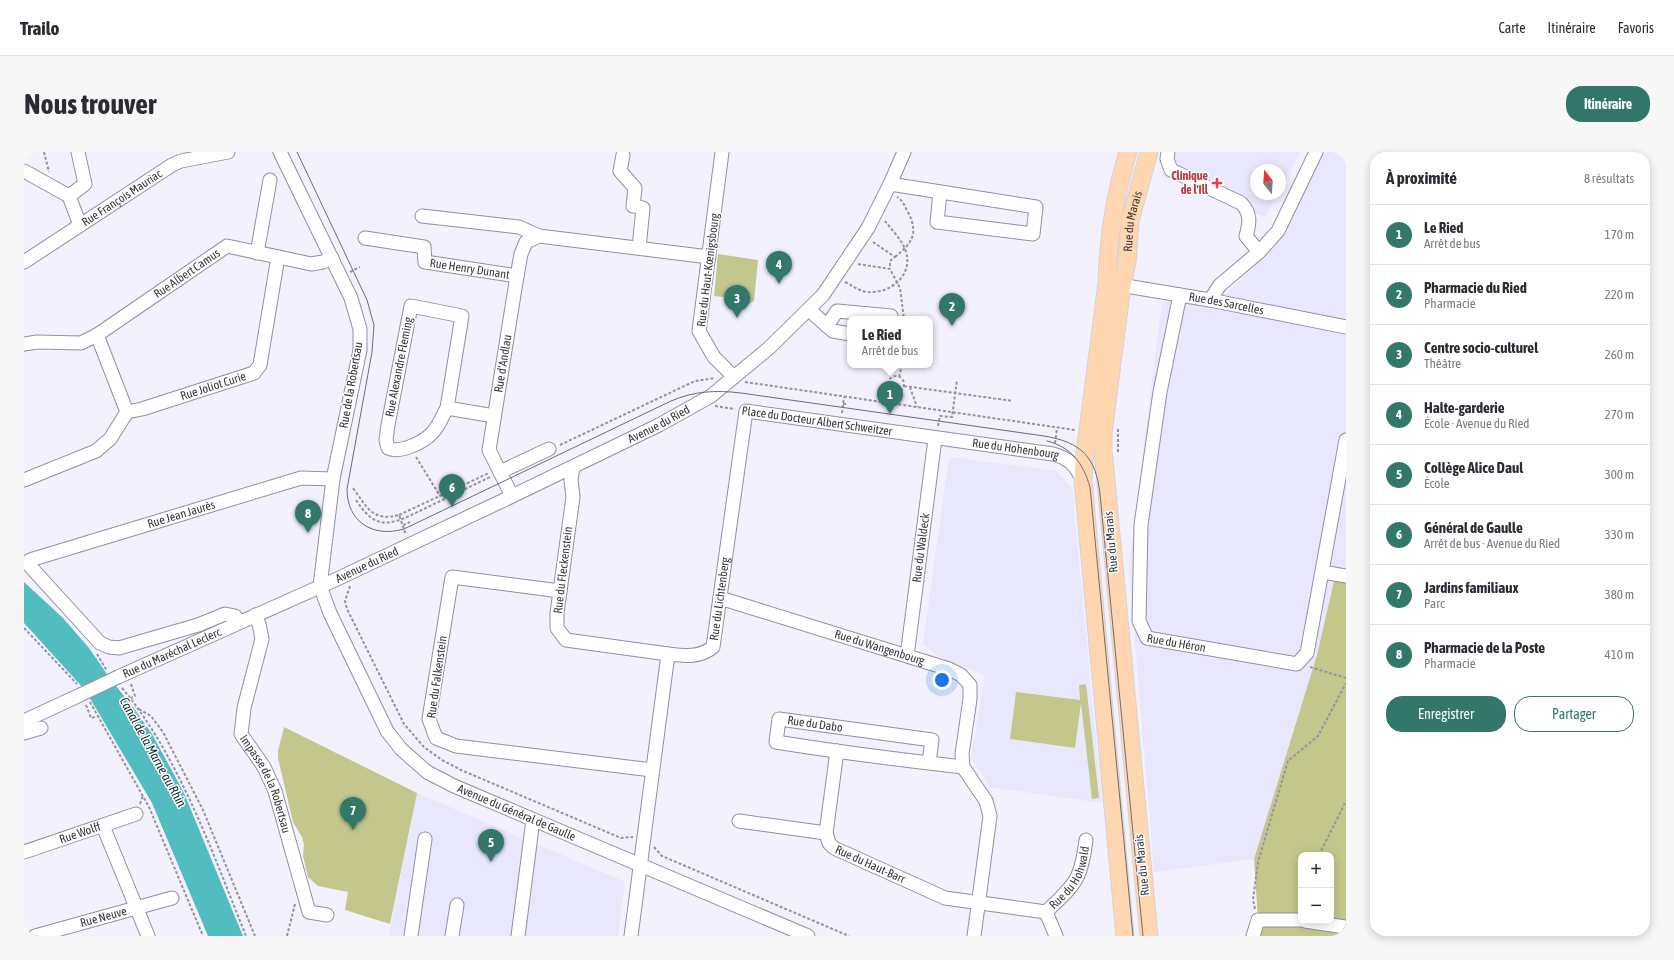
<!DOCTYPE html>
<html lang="fr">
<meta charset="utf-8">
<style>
:root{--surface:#fff;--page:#f7f7f7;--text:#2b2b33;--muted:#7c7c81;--line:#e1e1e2;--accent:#33776b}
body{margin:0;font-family:"Asap Condensed",sans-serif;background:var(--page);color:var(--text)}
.controls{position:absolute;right:12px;bottom:12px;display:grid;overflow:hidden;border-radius:8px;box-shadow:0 2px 10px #0003}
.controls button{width:36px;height:36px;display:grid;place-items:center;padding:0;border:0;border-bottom:1px solid var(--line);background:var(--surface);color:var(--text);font:20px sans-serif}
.compass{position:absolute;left:1226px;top:12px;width:36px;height:36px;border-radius:50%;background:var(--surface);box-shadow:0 2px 10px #0003;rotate:343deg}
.you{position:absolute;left:918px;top:528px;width:14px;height:14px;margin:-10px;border:3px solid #fff;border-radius:50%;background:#1a73e8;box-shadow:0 0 0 6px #1a73e833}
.badge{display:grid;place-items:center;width:26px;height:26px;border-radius:50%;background:var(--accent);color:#fff;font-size:13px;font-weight:700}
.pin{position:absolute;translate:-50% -33px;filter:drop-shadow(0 1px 2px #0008)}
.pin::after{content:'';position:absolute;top:21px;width:14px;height:12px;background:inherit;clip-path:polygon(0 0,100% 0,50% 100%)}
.popup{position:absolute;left:823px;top:164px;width:86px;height:52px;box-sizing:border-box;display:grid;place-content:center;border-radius:8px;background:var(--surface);filter:drop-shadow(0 1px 3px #0005);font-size:13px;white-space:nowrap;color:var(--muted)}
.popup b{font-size:15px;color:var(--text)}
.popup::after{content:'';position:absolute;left:50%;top:100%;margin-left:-8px;border:8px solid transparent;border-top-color:var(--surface)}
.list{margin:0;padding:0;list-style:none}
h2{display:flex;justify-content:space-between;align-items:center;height:52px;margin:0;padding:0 16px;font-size:17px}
h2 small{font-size:13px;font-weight:400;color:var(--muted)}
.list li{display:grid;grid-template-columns:26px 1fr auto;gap:12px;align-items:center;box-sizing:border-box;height:60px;padding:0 16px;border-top:1px solid var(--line)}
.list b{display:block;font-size:15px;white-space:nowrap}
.list p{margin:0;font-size:13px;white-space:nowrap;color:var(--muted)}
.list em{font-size:13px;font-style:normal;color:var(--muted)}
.actions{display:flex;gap:8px;padding:12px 16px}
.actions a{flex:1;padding:9px 0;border:1px solid var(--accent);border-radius:16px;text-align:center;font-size:14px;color:var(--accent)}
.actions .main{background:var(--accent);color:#fff}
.map{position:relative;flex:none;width:1322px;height:784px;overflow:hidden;border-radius:16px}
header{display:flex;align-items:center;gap:24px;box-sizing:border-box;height:56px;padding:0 20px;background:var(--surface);border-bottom:1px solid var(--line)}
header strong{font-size:19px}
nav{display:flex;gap:22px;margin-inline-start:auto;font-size:14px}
.intro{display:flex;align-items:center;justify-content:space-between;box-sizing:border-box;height:96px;padding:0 24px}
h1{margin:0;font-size:28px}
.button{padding:10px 18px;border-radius:16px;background:var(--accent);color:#fff;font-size:14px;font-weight:700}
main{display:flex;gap:24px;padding:0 24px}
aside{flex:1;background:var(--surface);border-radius:16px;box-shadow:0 2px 10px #0003}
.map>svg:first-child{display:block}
.built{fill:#e9e7fd}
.green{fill:#c3c78c;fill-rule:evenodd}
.water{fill:#52bdc1}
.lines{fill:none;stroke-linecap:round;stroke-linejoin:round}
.minor-casing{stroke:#918fa1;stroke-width:15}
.major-casing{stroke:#d3d3d5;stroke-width:19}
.path{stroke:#95949e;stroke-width:2;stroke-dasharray:3 2;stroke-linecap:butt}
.minor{stroke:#fff;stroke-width:13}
.major{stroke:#ffd6b0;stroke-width:17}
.tram{stroke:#6d6c75;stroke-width:1}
.minor-bridge-casing{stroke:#918fa1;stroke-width:15;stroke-linecap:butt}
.minor-bridge{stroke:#fff;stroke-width:13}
.health-dot{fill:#e0444e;stroke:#fff;stroke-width:1.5}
.labels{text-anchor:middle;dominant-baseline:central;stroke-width:3;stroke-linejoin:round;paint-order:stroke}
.health-label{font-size:12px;font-weight:bold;fill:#be3a42;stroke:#fff;text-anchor:end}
.street-label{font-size:12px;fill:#38373f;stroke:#fff}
.water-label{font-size:13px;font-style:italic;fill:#1b2e2f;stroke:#fff}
</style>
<header>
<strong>Trailo</strong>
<nav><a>Carte</a><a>Itinéraire</a><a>Favoris</a></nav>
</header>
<div class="intro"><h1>Nous trouver</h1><a class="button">Itinéraire</a></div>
<main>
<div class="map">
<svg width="1322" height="784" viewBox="0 0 1322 784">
<rect width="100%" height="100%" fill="#f2f1fd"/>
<path class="built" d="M1149,0H1276L1256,37V18H1232V42H1253L1241,65L1138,24Z
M1298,0H1322V431L1310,430L1293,503L1230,707L1130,720L1105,415L1138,150L1203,141L1262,82Z
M925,305L1032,319L1048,336L1078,651L966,635L947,606L961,523L917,506L899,492Z
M393,641L601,730L594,784H365Z"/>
<path class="green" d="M694,102L734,108L730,149L725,152L715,151L716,147L690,144Z
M1310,429L1322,431V776L1320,784H1232L1234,768L1230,707L1293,503ZM1277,703H1307V769H1277Z
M1062,532L1075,646L1068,647L1057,551L1051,596L986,587L992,540L1056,548L1055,533Z
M260,575L393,641L366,772L321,758L324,740L294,734L284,725L279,704L280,693L278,685L269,670L254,606V599Z"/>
<path class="water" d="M0,430L39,466L65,496L87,528L109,555L128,582L160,641L219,784H184L128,651L61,538L0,471Z"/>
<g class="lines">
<g class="minor-casing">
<g id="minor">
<path id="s1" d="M256,0L327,146L336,177V198L309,327L296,434L306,461L363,579L377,597L403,620L430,634L784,784"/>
<path d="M698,0L675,179L690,205L710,225"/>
<path d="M1144,0L1143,7L1147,18L1217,51C1227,61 1226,71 1222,84L1235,100"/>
<path d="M599,3L596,19L611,36L609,54L619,56L615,96"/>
<path d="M0,19L45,44L56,73"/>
<path d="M866,32L1012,55L1009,82L913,70L916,41"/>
<path d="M45,44L61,32L54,0"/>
<path d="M398,64L495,75L515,84"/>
<path id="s2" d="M341,86L400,95L401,110L493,124"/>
<path d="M233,101L246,28"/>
<path id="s3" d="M0,110L148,13L157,9L204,0"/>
<path id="s4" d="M1090,132L1186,148L1322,175"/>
<path id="s5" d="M1156,143L1136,240L1117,373L1115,469L1123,486L1273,512L1283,501L1322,288"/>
<path d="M1186,148L1196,133L1235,100L1254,79L1292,0"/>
<path d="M785,158L809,179L826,182"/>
<path d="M803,174L813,159L867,164"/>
<path id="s6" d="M73,183L203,94L287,112L299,110L308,106"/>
<path d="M0,192L13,190L57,191L73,183L103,260L86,287L72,299L0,328"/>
<path d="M423,256L438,164L387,154L364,273L362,288L364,296C376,302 400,290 408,281C415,274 418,265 423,256L470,264"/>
<path id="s7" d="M103,260L118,257L230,221L236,213L254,105"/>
<path d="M549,315L547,328L549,345L533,461V476L542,488L644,502"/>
<path d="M476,320L525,297"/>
<path id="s8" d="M488,344L465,298L493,124L497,102L502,90L515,84L685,105"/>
<path d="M1299,420L1322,424"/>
<path d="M536,439L428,425L405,567L412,586L432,594L628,618"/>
<path id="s9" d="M696,446L925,517L937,523L946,533V547L938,602L939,615L962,649L966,664L950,784"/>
<path id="s10" d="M231,463L235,472L238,487L220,556L217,582L240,615L251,639L285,760L303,763"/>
<path id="s11" d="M216,470L211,464L201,462L174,473L95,496L85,495L76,491L3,411L6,408L277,326L309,327"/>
<path id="s12" d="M883,504L911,287"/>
<path id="s13" d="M94,525L311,428L480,348L635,273L687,244L745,196L799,143L844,76L866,32L880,0"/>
<path d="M0,569L56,543"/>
<path d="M0,581L17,576"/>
<path id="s14" d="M813,599L802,681L805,691L810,696L921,746L1022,760"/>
<path d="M905,611L908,588L755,567L752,590C814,600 877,608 939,615"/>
<path d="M715,669L802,681"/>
<path d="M79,674L124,784"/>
<path id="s15" d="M0,700L112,662"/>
<path d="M1281,769L1321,775"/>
<path id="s16" d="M11,784L148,746"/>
<path d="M387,784L401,687"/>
<path d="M428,784L433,753"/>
<path d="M494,784L509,668"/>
<path id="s17" d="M607,784L644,502C661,504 675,506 689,495L722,259L1029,302C1045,306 1052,314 1059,329"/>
<path id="s18" d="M1032,784L1022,760C1051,732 1057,729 1062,688"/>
<path d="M1229,784L1234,768H1277"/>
</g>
</g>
<g class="major-casing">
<g id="major">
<path d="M1101,784L1059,329L1060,309L1083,131C1084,86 1091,42 1104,0"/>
<path id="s19" d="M1125,784L1079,298V281L1098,133L1103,110L1106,69L1125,0"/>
</g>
</g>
<path class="path" d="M20,0L25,20
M849,90L871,105L866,109V117
M871,105C888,91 895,82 884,60C880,54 880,49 873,45
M834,112L866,117L876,136L880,167
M326,120L336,115
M821,130C829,134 835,139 844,140C868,142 891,121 881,97C877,87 867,77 861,69
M864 232a8 8 0 1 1 16 0a8 8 0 1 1-16 0Z
M875,225L878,213
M721,230L1051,278
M880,234L989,249
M886,235L893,255
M867,251L870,240
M819,252H824
M691,254L711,257
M818,261L820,245
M914,274L916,264L928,265L933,228
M1031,291L1033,276
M536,293L671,229L691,226
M1094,300V277
M392,305L416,344
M329,336C343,355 348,370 375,363L382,383
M332,348C346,369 356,376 381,366L466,325
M375,363L465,321
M379,373L386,370
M326,434L321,449L323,457L380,572L400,595L418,608L437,618L597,686L609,685
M0,476L53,532
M73,502L83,519
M1286,515L1322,526
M107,532L111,544L107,546
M98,536C155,604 189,702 222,784
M66,550L125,655L179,784
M62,553L67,566L74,564
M115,557L127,564L139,580L179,658L231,784
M116,652L119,643
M630,695L638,704L825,784
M1295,703L1322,649
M1231,757L1229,748L1234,710L1264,609L1294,584L1322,531
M263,784L271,752"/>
<use href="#minor" class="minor"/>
<use href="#major" class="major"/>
<path class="tram" d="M273,0L343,148L350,173L348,200L323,337C323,370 349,386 380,377L647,249C670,239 692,238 717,241L1020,284C1057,290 1072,305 1076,342L1119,784
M1023,289C1047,295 1059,311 1066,335L1109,784"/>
<g class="minor-bridge-casing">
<path id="minor-bridge" d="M56,543L94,525"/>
</g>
<use href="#minor-bridge" class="minor-bridge"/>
</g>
<path class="health-dot" d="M1191 25h4v4h4v4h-4v4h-4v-4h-4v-4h4z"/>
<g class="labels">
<g class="health-label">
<text x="1184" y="24">Clinique<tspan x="1184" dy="14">de l'Ill</tspan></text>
</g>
<g class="street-label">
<text stroke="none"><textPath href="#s3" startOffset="117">Rue François Mauriac</textPath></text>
<text stroke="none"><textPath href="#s19" startOffset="719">Rue du Marais</textPath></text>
<text stroke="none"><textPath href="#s2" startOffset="120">Rue Henry Dunant</textPath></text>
<text transform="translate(684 118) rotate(-83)">Rue du Haut-Kœnigsbourg</text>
<text stroke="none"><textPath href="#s6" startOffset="109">Rue Albert Camus</textPath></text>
<text stroke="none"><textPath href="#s4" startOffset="114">Rue des Sarcelles</textPath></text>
<text stroke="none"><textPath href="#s8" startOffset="139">Rue d'Andlau</textPath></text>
<text transform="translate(375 215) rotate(-79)">Rue Alexandre Fleming</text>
<text transform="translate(327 233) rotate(-80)">Rue de la Robertsau</text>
<text stroke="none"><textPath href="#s7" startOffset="90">Rue Joliot Curie</textPath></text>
<text transform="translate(793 269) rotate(8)">Place du Docteur Albert Schweitzer</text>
<text stroke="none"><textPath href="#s13" startOffset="597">Avenue du Ried</textPath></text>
<text stroke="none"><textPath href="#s17" startOffset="842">Rue du Hohenbourg</textPath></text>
<text stroke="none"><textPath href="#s11" startOffset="420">Rue Jean Jaurès</textPath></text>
<text transform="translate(1087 390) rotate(-95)">Rue du Marais</text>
<text stroke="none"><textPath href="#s12" startOffset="109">Rue du Waldeck</textPath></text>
<text stroke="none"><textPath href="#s13" startOffset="273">Avenue du Ried</textPath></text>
<text transform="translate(539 418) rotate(-83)">Rue du Fleckenstein</text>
<text stroke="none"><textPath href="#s17" startOffset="380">Rue du Lichtenberg</textPath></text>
<text stroke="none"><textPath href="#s5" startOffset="378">Rue du Héron</textPath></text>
<text stroke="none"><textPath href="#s9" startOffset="167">Rue du Wangenbourg</textPath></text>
<text stroke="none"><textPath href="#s13" startOffset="59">Rue du Maréchal Leclerc</textPath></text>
<text transform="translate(413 525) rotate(-82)">Rue du Falkenstein</text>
<text transform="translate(791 572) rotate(8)">Rue du Dabo</text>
<text stroke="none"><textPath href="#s10" startOffset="179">Impasse de la Robertsau</textPath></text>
<text stroke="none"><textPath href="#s1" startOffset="771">Avenue du Général de Gaulle</textPath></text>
<text stroke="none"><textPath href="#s15" startOffset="59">Rue Wolff</textPath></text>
<text stroke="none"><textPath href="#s14" startOffset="140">Rue du Haut-Barr</textPath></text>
<text transform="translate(1118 713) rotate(-96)">Rue du Marais</text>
<text stroke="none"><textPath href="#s18" startOffset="69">Rue du Hohwald</textPath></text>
<text stroke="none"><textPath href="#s16" startOffset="71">Rue Neuve</textPath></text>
</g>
<g class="water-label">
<text transform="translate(129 600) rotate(61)">Canal de la Marne au Rhin</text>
</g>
</g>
</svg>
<div class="controls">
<button>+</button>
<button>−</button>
</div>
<svg class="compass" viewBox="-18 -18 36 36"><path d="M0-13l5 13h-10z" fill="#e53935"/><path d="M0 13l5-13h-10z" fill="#7c7c81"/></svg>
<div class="you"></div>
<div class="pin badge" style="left:866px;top:262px">1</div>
<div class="popup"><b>Le Ried</b>Arrêt de bus</div>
<div class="pin badge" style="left:928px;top:174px">2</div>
<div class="pin badge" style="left:713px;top:166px">3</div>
<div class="pin badge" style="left:755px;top:132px">4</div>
<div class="pin badge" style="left:467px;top:710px">5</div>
<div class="pin badge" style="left:428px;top:355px">6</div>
<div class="pin badge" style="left:329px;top:678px">7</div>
<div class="pin badge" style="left:284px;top:381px">8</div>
</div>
<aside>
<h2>À proximité<small>8 résultats</small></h2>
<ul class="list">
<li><span class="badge">1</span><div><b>Le Ried</b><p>Arrêt de bus</p></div><em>170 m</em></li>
<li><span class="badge">2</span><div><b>Pharmacie du Ried</b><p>Pharmacie</p></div><em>220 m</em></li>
<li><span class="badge">3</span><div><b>Centre socio-culturel</b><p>Théâtre</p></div><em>260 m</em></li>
<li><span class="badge">4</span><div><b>Halte-garderie</b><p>École · Avenue du Ried</p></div><em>270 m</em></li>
<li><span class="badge">5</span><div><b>Collège Alice Daul</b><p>École</p></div><em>300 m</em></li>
<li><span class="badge">6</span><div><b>Général de Gaulle</b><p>Arrêt de bus · Avenue du Ried</p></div><em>330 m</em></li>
<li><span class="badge">7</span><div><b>Jardins familiaux</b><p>Parc</p></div><em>380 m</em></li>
<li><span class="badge">8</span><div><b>Pharmacie de la Poste</b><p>Pharmacie</p></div><em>410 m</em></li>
</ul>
<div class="actions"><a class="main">Enregistrer</a><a>Partager</a></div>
</aside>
</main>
